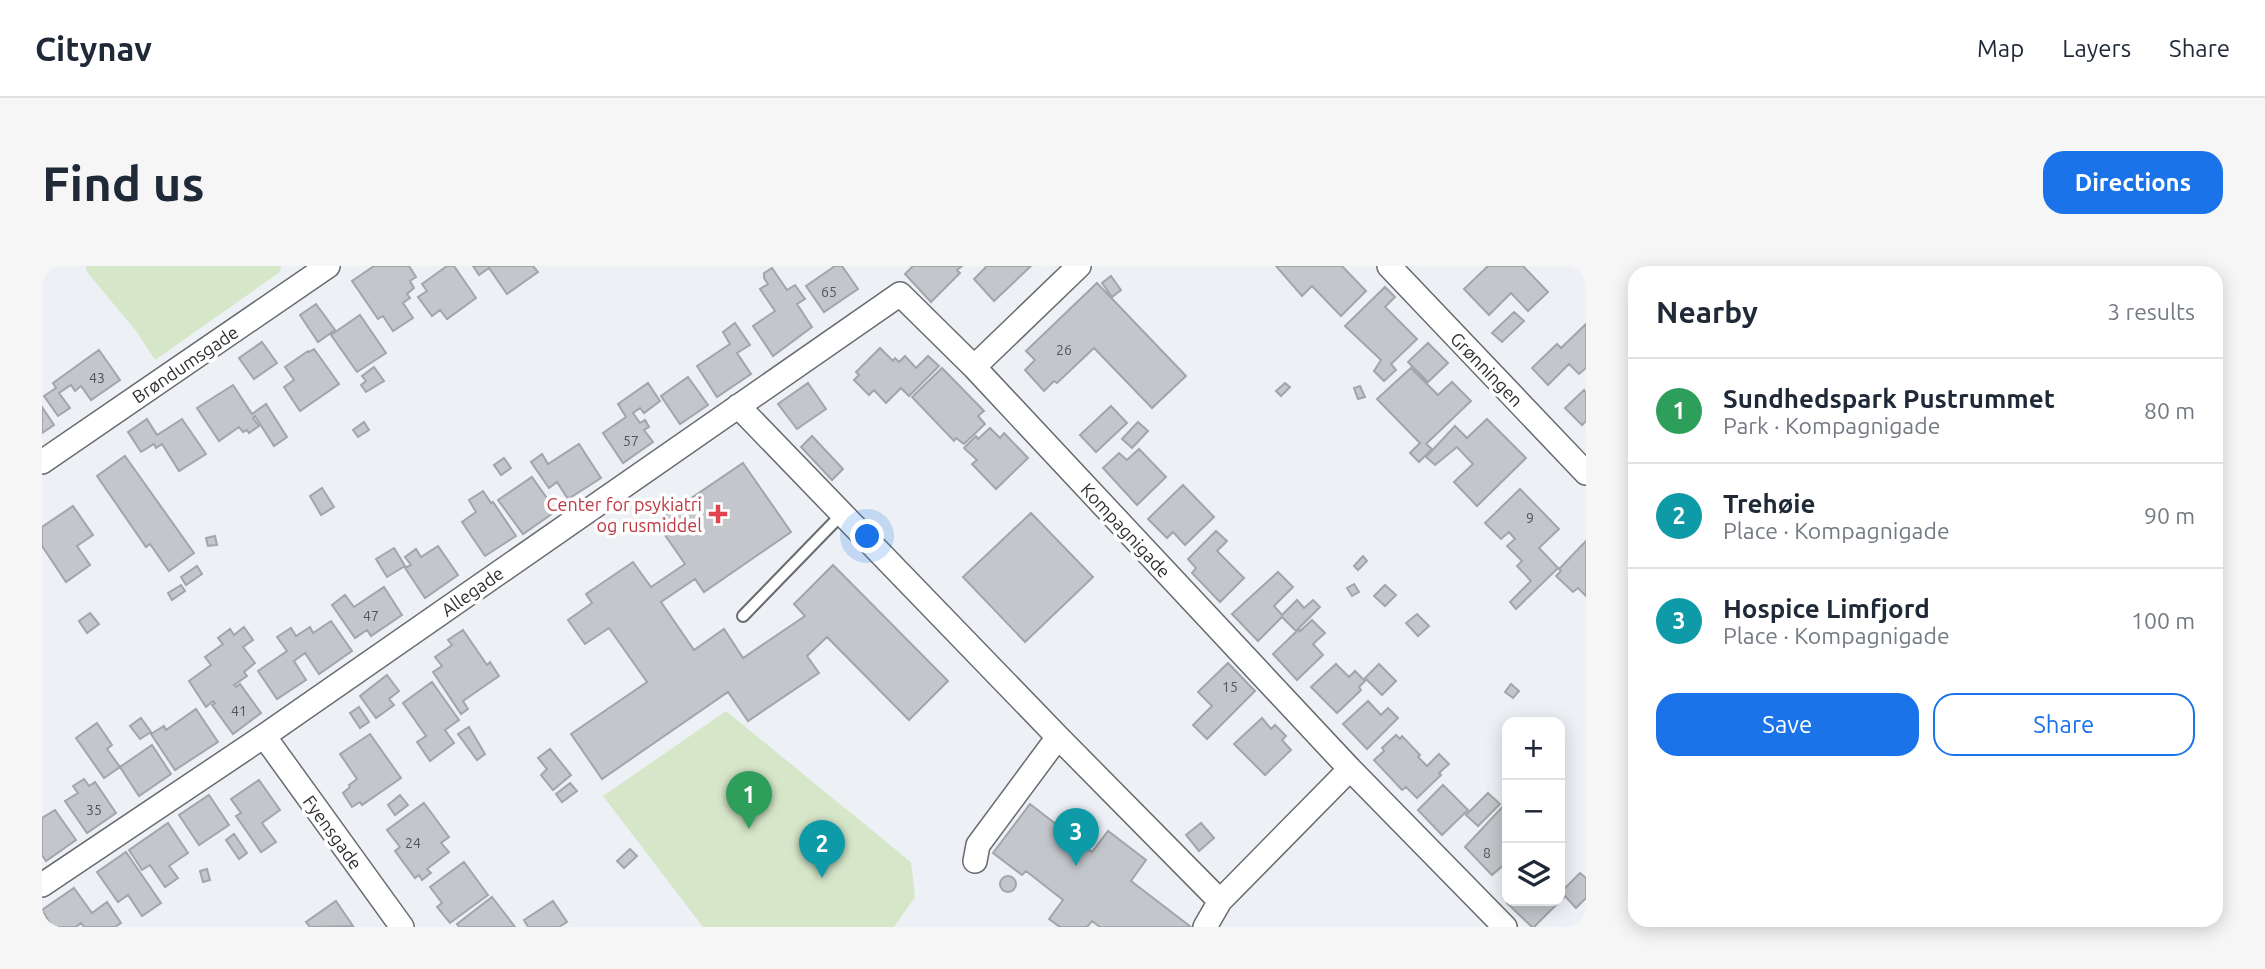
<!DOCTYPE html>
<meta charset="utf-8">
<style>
:root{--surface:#fff;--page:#f6f6f7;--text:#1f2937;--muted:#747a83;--line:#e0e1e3;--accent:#1a73e8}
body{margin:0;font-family:Ubuntu,sans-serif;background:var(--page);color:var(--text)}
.controls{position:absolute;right:21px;bottom:21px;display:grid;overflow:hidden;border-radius:14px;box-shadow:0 4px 18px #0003}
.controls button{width:63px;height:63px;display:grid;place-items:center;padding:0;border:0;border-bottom:2px solid var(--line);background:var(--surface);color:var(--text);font:35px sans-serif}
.you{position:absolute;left:826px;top:271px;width:24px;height:24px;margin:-18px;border:5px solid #fff;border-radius:50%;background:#1a73e8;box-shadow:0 0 0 10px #1a73e833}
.badge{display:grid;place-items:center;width:46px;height:46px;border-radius:50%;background:var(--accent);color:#fff;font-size:23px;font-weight:700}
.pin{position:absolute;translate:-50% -58px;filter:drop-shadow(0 2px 4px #0008)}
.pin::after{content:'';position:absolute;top:37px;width:24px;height:21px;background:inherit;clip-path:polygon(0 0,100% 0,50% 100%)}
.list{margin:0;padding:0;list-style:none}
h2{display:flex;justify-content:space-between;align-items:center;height:91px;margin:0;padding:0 28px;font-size:30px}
h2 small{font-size:23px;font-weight:400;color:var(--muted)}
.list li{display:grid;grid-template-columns:46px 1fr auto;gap:21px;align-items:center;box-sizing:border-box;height:105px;padding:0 28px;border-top:2px solid var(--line)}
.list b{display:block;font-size:26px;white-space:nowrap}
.list p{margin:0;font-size:23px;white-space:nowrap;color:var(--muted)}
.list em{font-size:23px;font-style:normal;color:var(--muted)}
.actions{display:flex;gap:14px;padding:21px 28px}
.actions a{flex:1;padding:16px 0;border:2px solid var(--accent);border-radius:21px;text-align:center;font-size:24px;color:var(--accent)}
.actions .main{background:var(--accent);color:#fff}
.icon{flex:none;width:38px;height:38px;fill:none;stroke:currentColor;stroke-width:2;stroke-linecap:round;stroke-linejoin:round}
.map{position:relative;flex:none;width:1544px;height:661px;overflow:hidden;border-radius:21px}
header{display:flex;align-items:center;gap:42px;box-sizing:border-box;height:98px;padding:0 35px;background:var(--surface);border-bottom:2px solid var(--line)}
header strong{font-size:33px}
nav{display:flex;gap:38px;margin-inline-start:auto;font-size:24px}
.intro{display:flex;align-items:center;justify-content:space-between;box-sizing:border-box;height:168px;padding:0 42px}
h1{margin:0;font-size:49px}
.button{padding:18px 32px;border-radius:21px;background:var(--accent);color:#fff;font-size:24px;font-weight:700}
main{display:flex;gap:42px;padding:0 42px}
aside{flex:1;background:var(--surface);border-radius:21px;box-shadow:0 4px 18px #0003}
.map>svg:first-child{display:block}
.green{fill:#d6e7c9}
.building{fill:#c3c6cb;stroke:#a2a5a9;stroke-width:2}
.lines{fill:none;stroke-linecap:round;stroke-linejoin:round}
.service-casing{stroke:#686b6f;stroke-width:14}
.minor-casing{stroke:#686b6f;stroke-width:26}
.service{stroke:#fff;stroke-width:10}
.minor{stroke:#fff;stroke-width:23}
.health-dot{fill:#e0444e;stroke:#fff;stroke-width:2.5}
.labels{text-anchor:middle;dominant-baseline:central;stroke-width:7;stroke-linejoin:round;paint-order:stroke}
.number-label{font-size:14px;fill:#535558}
.street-label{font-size:18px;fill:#2e2f31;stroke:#fff}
.health-label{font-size:18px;fill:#be3a42;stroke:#fff;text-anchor:end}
</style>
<header>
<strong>Citynav</strong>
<nav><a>Map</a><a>Layers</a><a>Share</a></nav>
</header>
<div class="intro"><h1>Find us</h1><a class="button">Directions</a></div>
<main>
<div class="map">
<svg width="1544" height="661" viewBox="0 0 1544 661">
<rect width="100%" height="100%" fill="#edf0f5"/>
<path class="green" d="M44,0H239L238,6L113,94L94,65L45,6Z
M684,445L869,596L873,631L852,661H661L561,530Z"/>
<path class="building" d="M332,0H367L374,11L368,15L372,22L365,28L368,32L361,37L371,52L351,65L341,50L336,53L310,15Z
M405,0H412L434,32L405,53L398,44L390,50L376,31L385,25L380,18Z
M431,0H491L496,6L465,28L447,2L437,9Z
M793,0H800L816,23L782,46L764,20Z
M871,0H920L915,4L918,7L889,36L863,8Z
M945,0H989L952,35L932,13Z
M1234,0H1300L1324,25L1299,50L1270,20L1260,30Z
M1446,0H1481L1506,26L1486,45L1469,27L1447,49L1422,23Z
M730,2L745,24L753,19L763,33L755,38L770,61L731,90L711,60L733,45L718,23L726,18L722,12V7Z
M1069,10L1079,24L1070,31L1060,17Z
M1055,17L1144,110L1110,142L1052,82L1015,117L1012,115L1002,125L983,104L993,94L984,85Z
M1343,21L1353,31L1343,41L1375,73L1349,98L1354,104L1342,115L1332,105L1339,94L1303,60Z
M274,38L293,64L276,76L258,49Z
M1472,46L1482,55L1460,76L1450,67Z
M318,49L344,87L315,106L289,69Z
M693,57L708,79L695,87L709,108L675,131L655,100L688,78L681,66Z
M1544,58V102L1537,108L1527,98L1506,119L1490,102L1515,78L1519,82Z
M220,76L235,97L212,113L197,92Z
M1386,77L1406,97L1386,116L1366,96Z
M838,82L851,95L853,92L857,96L863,90L874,102L886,90L897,100L867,130L859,122L844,137L832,124L827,129L812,114L817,109L814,106Z
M272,83L297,118L258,145L242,121L252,114L243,101L266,85L267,86Z
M57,84L78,114L49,134L39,120L33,125L29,119L17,127L28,142L16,150L2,130L14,122L11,117Z
M332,101L342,115L324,126L319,119L324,115L320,110Z
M900,102L942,145L936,150L943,158L922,178L914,172L912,175L870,131Z
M1369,102L1396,129L1410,116L1429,135L1384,178L1390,183L1377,196L1368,187L1378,177L1335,133Z
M646,111L666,139L638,158L619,130Z
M606,117L618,135L602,147L598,142L591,147L598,157L603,154L607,161L602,164L611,176L581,197L561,167L584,151L576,138Z
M766,117L784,143L755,163L736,138Z
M1243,117L1248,121L1239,130L1234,125Z
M191,119L210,148L224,138L245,171L232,180L213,150L211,152L217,160L207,167L205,164L201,166L197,161L177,175L155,142Z
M1318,120L1323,131L1316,133L1312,122Z
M1542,124L1544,127V155L1540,159L1523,142Z
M1069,140L1085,157L1054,186L1038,169Z
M0,141L12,159L0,167Z
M105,153L115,169L140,153L164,188L137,205L120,178L114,182L112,178L99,186L86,166Z
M1445,153L1484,192L1435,240L1412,216L1431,198L1415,181L1393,199L1384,191L1413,160L1425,172Z
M322,156L327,164L316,171L311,164Z
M1096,156L1106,165L1090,182L1080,173Z
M948,162L958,172L962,167L986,192L954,223L930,198L935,194L922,182L934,170L936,173Z
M770,170L801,203L790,214L759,181Z
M537,178L559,212L526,233L515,216L507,222L489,196L500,188L506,198Z
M1097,183L1124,211L1095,239L1061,202L1077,187L1085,194Z
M83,190L152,287L127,305L108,278L104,281L55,210Z
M462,192L469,202L459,209L452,199Z
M701,197L749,266L662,326L653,313L619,336L652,384L682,363L701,392L763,350L752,338L791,299L906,415L867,454L785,371L765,390L777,407L706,455L686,426L560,513L529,468L605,416L567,362L543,378L526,354L550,337L544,328L591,296L609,321L643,298L614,256Z
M490,211L514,245L481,268L456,234Z
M1141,219L1172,251L1143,279L1131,266L1125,272L1106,253Z
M280,222L292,241L279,249L268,230Z
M1478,223L1517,263L1497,282L1516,302L1474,343L1468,336L1489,315L1475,300L1480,295L1465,280L1473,273L1467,266L1459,273L1443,257Z
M441,225L449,237L451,236L474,270L443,290L420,256L434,246L427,234Z
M31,240L51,269L35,280L48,299L24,316L0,280V261Z
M989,247L1051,311L983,376L921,311Z
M1174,265L1185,275L1175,285L1202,312L1178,336L1150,307L1154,302L1146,293Z
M173,270L175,279L166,280L164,272Z
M1544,275V330L1536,322L1531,326L1514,310L1519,305L1517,303Z
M396,280L416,309L383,332L363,302L369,299L363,291L374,283L379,291Z
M352,282L363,300L345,311L334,293Z
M1321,290L1325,295L1316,304L1312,300Z
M155,300L160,308L144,319L139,311Z
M1236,306L1251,321L1232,340L1240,349L1255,334L1262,342L1271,334L1278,341L1254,365L1240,351L1216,375L1190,348Z
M1312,318L1317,326L1310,330L1305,322Z
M139,319L143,325L130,334L126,327Z
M1343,319L1354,329L1343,340L1332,330Z
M342,321L360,349L329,370L325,364L313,372L290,339L303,329L312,341Z
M48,347L57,358L45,367L37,355Z
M1375,348L1387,360L1376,370L1364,357Z
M1270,354L1283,367L1271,378L1281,389L1255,414L1231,388L1257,363L1258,365Z
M289,355L310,385L277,408L263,387L252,395L264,414L235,433L216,405L245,385L235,371L249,362L254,370L268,361L271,367Z
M202,361L211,374L201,381L213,397L202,406L205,410L192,419L194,421L198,418L219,447L191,468L170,439L173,437L171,435L164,441L147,415L169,399L163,391L181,378L176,372L188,363L192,369Z
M421,364L445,399L448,396L457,410L421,435L426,443L419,448L391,406L400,400L393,391L410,379L406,374Z
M1186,397L1213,425L1165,473L1151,459L1170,440L1156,426Z
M1294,398L1307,411L1313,405L1323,415L1317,421L1319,424L1295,447L1269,421Z
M1337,398L1354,415L1340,429L1323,412Z
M345,409L357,425L347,433L352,439L334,452L318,430Z
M390,416L417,454L403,464L412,477L388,495L375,476L384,470L361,437Z
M1469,418L1477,425L1471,432L1463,426Z
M1326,435L1339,449L1346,442L1356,452L1325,483L1301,458Z
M317,441L327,456L318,462L308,447Z
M154,443L176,476L133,504L109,468L122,460L124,464Z
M99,452L109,466L98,473L88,460Z
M1220,452L1229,463L1233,459L1244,470L1240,474L1249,484L1223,509L1192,478Z
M55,457L70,479L65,483L78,501L62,512L34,472Z
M427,461L443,488L435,494L416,468Z
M328,468L359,512L320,539L318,536L310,541L301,527L308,521L307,519L315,513L298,488Z
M1354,469L1358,473L1360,470L1378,489L1376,491L1385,500L1397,488L1407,498L1397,507L1399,509L1375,532L1364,521L1360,524L1332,494L1342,485L1340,482Z
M110,479L129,508L97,530L78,501Z
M508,483L529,509L511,524L499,509L505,503L496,492Z
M42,513L47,520L53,516L74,547L45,567L23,535L36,527L31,520Z
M217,514L238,544L220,557L234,576L219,586L194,550L199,547L189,533Z
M528,517L535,525L520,536L514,528Z
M1401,519L1426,544L1400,569L1376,544Z
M1446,527L1458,538L1436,560L1424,549Z
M167,529L187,559L157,579L137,549Z
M358,529L366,539L353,549L346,539Z
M1465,536V596L1450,609L1423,581Z
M382,537L407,571L399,577L407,586L385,603L389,607L380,614L377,609L373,612L353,585L358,581L345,564Z
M988,538L1050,586L1066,565L1104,594L1089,615L1149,661H1058L1050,655L1045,661H1018L1007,653L1021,634L984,605L980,609L951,587Z
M13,544L34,574L4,595L0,589V552Z
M126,557L146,587L127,600L136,612L123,621L108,599L100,604L87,584Z
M1159,557L1172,572L1157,585L1144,569Z
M192,568L205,587L197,593L184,574Z
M588,583L595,590L582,602L575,595Z
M84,586L119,637L100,650L86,629L76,636L55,606Z
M422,596L446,629L408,657L395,641L400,637L388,621Z
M165,603L168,614L161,616L158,605Z
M1538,607L1544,612V632L1534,642L1523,630L1492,661H1490L1465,637L1468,635H1518V622L1520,625Z
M958 618a8 8 0 1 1 16 0a8 8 0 1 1-16 0Z
M32,622L50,647L65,636L79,657L73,661H42L39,657L34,661H10L0,644Z
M450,631L473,661H417L415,658Z
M294,635L311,660L268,661L264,656Z
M511,635L525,656L517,661H486L482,654Z"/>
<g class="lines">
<g class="service-casing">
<path id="service" d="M701,350L800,248"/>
</g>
<g class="minor-casing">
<path id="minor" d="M1347,0L1544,207
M932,101L1037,0
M696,140L1016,471L1178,635L1308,503
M0,196L286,0
M222,470L360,661
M933,595L936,579L1016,471
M0,619L222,470L858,28L932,101L1308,503L1463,661
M1163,661L1178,635"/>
</g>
<use href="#service" class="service"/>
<use href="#minor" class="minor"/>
</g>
<path class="health-dot" d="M672.5 237.5h7v7h7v7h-7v7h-7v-7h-7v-7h7z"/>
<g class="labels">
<g class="number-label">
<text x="787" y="26">65</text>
<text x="1022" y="84">26</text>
<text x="55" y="112">43</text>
<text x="589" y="175">57</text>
<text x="1488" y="252">9</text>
<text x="329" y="350">47</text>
<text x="1188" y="421">15</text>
<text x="197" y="445">41</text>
<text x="52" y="544">35</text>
<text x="371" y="577">24</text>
<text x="1445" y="587">8</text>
</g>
<g class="street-label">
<text transform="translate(143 98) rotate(-34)">Brøndumsgade</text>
<text transform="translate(1445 103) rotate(46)">Grønningen</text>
<text transform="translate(1084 264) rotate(47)">Kompagnigade</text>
<text transform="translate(430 325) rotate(-35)">Allegade</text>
<text transform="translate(291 566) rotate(54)">Fyensgade</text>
</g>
<g class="health-label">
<text x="660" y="238">Center for psykiatri<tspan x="660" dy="21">og rusmiddel</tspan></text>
</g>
</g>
</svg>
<div class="controls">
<button>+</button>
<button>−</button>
<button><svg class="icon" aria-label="layers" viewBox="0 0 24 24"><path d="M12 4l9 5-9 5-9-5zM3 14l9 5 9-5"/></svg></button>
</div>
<div class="you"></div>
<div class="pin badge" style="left:707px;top:563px;background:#2e9e5b">1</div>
<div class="pin badge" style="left:780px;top:612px;background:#0f9aa8">2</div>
<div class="pin badge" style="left:1034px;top:600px;background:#0f9aa8">3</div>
</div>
<aside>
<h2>Nearby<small>3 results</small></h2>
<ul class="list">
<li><span class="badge" style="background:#2e9e5b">1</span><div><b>Sundhedspark Pustrummet</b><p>Park · Kompagnigade</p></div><em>80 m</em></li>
<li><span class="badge" style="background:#0f9aa8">2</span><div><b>Trehøie</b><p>Place · Kompagnigade</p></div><em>90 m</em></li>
<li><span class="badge" style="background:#0f9aa8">3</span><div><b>Hospice Limfjord</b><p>Place · Kompagnigade</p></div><em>100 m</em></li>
</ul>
<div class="actions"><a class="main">Save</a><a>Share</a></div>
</aside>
</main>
